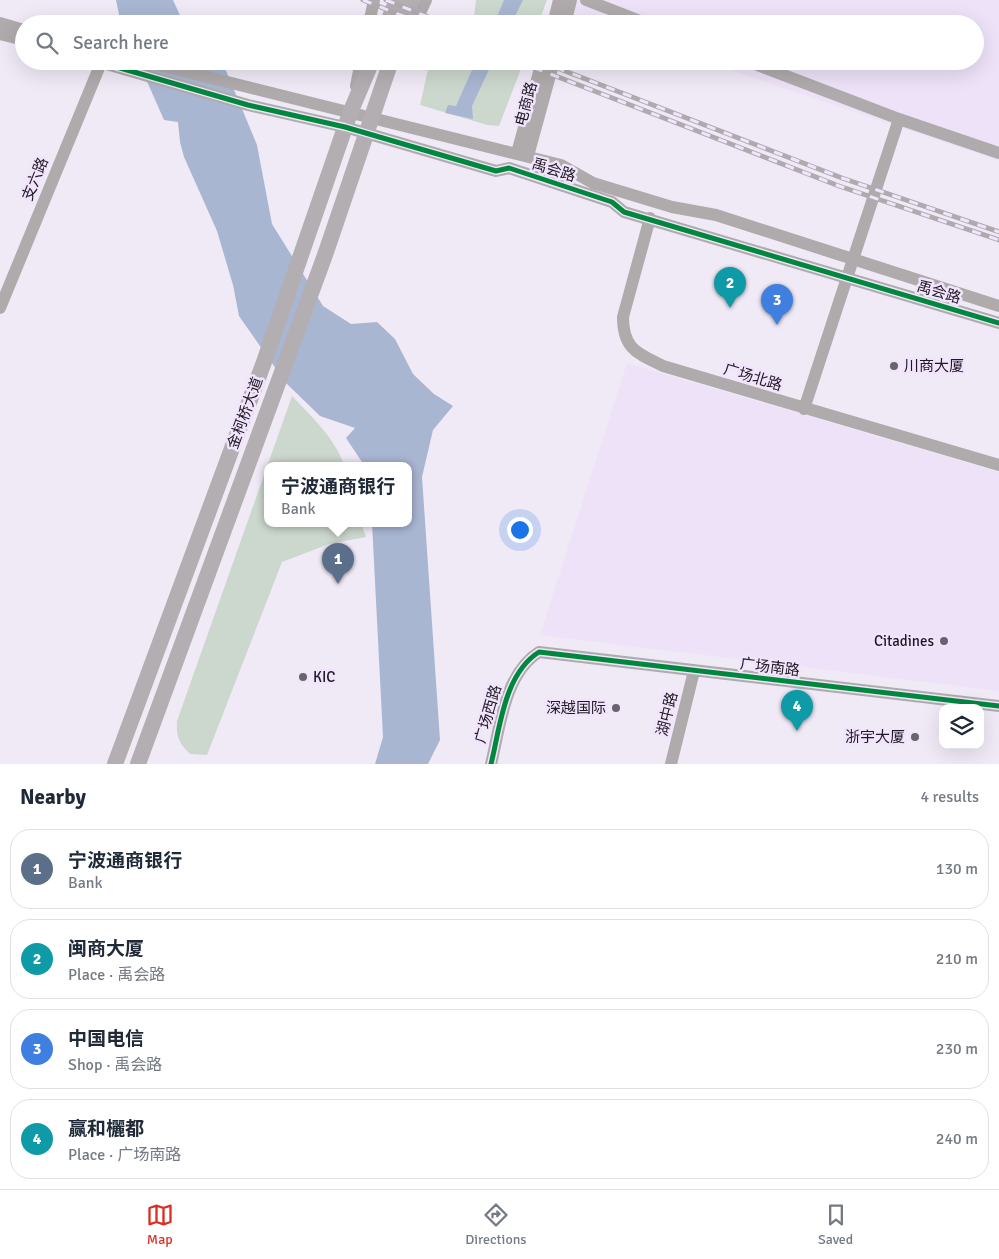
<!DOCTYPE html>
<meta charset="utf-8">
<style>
:root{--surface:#fff;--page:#f2f2f3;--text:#1f2937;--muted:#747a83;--line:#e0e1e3;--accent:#d93025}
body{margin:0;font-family:Signika,"Noto Sans SC",sans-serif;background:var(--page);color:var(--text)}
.controls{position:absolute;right:15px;bottom:15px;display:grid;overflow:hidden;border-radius:10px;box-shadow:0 5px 20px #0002}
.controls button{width:45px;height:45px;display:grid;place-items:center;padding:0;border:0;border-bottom:1px solid var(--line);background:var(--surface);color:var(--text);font:25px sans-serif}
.you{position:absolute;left:519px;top:529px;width:18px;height:18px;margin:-12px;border:4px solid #fff;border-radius:50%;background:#1a73e8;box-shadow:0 0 0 8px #1a73e833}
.badge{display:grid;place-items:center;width:32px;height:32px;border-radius:50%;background:var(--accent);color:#fff;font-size:16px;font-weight:700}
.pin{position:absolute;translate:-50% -41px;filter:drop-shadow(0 1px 2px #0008)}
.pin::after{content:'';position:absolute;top:26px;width:18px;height:15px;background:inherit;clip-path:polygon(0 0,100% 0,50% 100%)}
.popup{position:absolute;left:264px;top:462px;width:148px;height:65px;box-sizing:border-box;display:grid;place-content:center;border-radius:10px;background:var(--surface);filter:drop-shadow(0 1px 4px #0005);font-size:16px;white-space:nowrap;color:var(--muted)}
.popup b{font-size:19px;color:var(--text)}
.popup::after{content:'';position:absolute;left:50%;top:100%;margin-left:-10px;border:10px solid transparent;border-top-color:var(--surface)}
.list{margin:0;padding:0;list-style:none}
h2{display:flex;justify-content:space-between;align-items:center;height:65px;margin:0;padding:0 20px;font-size:21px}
h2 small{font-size:16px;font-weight:400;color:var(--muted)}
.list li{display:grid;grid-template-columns:32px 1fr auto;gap:15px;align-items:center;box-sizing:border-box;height:80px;margin:0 10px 10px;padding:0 10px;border:1px solid var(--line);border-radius:20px}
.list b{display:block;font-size:19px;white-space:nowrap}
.list p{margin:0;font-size:16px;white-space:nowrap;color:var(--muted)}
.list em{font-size:16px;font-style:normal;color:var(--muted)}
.icon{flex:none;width:28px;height:28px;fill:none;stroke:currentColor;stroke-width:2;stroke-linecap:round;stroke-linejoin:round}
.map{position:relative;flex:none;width:999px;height:764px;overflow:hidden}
.search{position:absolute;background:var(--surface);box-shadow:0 5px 20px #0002;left:15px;right:15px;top:15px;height:55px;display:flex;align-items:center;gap:12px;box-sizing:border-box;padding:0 18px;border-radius:28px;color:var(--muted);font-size:19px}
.sheet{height:425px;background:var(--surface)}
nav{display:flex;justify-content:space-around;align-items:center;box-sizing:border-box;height:70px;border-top:1px solid var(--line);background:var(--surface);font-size:14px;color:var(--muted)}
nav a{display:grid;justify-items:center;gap:2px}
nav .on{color:var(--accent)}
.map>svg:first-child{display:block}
.built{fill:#ede2f8}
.green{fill:#ccd7cd}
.water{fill:#a9b6d2}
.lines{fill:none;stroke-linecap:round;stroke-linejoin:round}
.minor{stroke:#afabac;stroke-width:12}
.major{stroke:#b3aeb2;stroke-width:16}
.rail-casing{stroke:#afaaaf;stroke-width:5}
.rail{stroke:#f1e4fc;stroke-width:3;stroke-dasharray:9;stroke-linecap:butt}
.cycleway-casing{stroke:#f1e4fc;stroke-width:8}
.cycleway{stroke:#00873e;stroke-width:5}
.poi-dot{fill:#68636c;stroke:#f1e4fc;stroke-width:2}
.labels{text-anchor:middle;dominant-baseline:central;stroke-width:5;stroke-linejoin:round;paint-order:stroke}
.street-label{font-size:15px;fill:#1e1a22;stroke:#f1e4fc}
.poi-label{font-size:15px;fill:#1e1a22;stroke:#f1e4fc;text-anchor:end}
</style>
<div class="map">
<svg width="999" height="764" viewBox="0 0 999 764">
<rect width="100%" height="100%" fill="#f0eaf6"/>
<path class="built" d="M556,0H999V161L704,61H975V24H592L552,10Z
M627,363L999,472V691L540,635Z"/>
<path class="green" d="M476,0H547L538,24H470L474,17Z
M436,61H524L499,126L487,125L420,105L429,65Z
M292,396C311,416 335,438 344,465H268V523H361L366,537L329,544L282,562L207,755L190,754C179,743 176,737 177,721Z"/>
<path class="water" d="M116,0H173L184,24H121Z
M504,0H523L511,24H494Z
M138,61H222L257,145L272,224L323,306L351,324L377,322L395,339L413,374L434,394L453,406L433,430L422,477L440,740L428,764H375L383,737L372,523H408V465H364L346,438L355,428L320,416L286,383L239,316L233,285L217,231L184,157L180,142L178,122L164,120Z
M476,61H493L472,106L473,119L445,113L448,105L456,106Z"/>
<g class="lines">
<path class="minor" d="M586,0L648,24
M0,23L24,30
M369,24L374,0
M415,24L426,0
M553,24L559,0
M565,24L571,0
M0,34L24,40
M96,61L248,105L345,127L496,171L509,168L612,202L624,212L999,323
M143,61L561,165L593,183L672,207L716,215L999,306
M747,61L899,119L999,153
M356,86L361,61
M517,153L542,61
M528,156L554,61
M650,218L623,317C623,349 637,353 663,366L999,465
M0,308L101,63
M804,409L899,119
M491,764C500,728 504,674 539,652L999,706
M671,764L694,671"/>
<path class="major" d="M387,24L397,0
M404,24L411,0
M115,764L264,362L350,113L372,61
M138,764L325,255L391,61"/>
<g class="rail-casing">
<path id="rail" d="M363,0L423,24
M386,0L445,24
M517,61L839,186L999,240
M539,61L842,178L999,232"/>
</g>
<use href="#rail" class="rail"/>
<g class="cycleway-casing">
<path id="cycleway" d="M96,61L248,105L345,127L496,171L509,168L612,202L624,212L999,323
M491,764C500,728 504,674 539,652L999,706"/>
</g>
<use href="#cycleway" class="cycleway"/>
</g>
<g class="poi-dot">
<circle cx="894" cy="366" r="5"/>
<circle cx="944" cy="641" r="5"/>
<circle cx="303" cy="677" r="5"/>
<circle cx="616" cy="708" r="5"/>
<circle cx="915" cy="737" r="5"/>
</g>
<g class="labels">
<g class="street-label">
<text transform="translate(526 104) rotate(-75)">电商路</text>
<text transform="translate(554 170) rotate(18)">禹会路</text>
<text transform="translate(35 179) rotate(-68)">支六路</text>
<text transform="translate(939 292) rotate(17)">禹会路</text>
<text transform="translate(753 377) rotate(17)">广场北路</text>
<text transform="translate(245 413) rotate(-70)">金柯桥大道</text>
<text transform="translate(770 667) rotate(7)">广场南路</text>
<text transform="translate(488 714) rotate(-74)">广场西路</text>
<text transform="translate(667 714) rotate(-76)">湖中路</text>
</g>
<g class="poi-label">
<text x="904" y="366" text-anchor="start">川商大厦</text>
<text x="934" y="641">Citadines</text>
<text x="313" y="677" text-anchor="start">KIC</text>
<text x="606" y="708">深越国际</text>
<text x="905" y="737">浙宇大厦</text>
</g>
</g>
</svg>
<div class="controls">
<button><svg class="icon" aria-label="layers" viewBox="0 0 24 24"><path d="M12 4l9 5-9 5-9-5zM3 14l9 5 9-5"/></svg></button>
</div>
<div class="you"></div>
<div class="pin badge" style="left:338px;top:584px;background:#5c6f8a">1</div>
<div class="popup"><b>宁波通商银行</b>Bank</div>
<div class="pin badge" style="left:730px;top:308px;background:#0f9aa8">2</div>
<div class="pin badge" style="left:777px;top:325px;background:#3f7fe0">3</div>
<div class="pin badge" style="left:797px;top:731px;background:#0f9aa8">4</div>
<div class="search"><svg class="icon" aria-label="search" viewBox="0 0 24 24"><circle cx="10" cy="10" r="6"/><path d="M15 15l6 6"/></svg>Search here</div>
</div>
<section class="sheet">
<h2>Nearby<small>4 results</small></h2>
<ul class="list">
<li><span class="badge" style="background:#5c6f8a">1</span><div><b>宁波通商银行</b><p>Bank</p></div><em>130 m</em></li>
<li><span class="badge" style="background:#0f9aa8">2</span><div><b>闽商大厦</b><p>Place · 禹会路</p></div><em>210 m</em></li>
<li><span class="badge" style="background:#3f7fe0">3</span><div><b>中国电信</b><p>Shop · 禹会路</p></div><em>230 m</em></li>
<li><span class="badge" style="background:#0f9aa8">4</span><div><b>赢和欐都</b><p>Place · 广场南路</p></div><em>240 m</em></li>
</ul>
</section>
<nav>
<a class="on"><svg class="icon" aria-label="map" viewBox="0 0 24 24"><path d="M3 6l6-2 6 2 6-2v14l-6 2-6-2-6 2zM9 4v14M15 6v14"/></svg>Map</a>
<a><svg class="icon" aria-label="directions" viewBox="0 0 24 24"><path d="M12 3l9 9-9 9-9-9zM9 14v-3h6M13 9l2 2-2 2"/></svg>Directions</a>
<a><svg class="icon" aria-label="saved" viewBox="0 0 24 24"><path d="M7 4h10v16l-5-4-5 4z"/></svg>Saved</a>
</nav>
